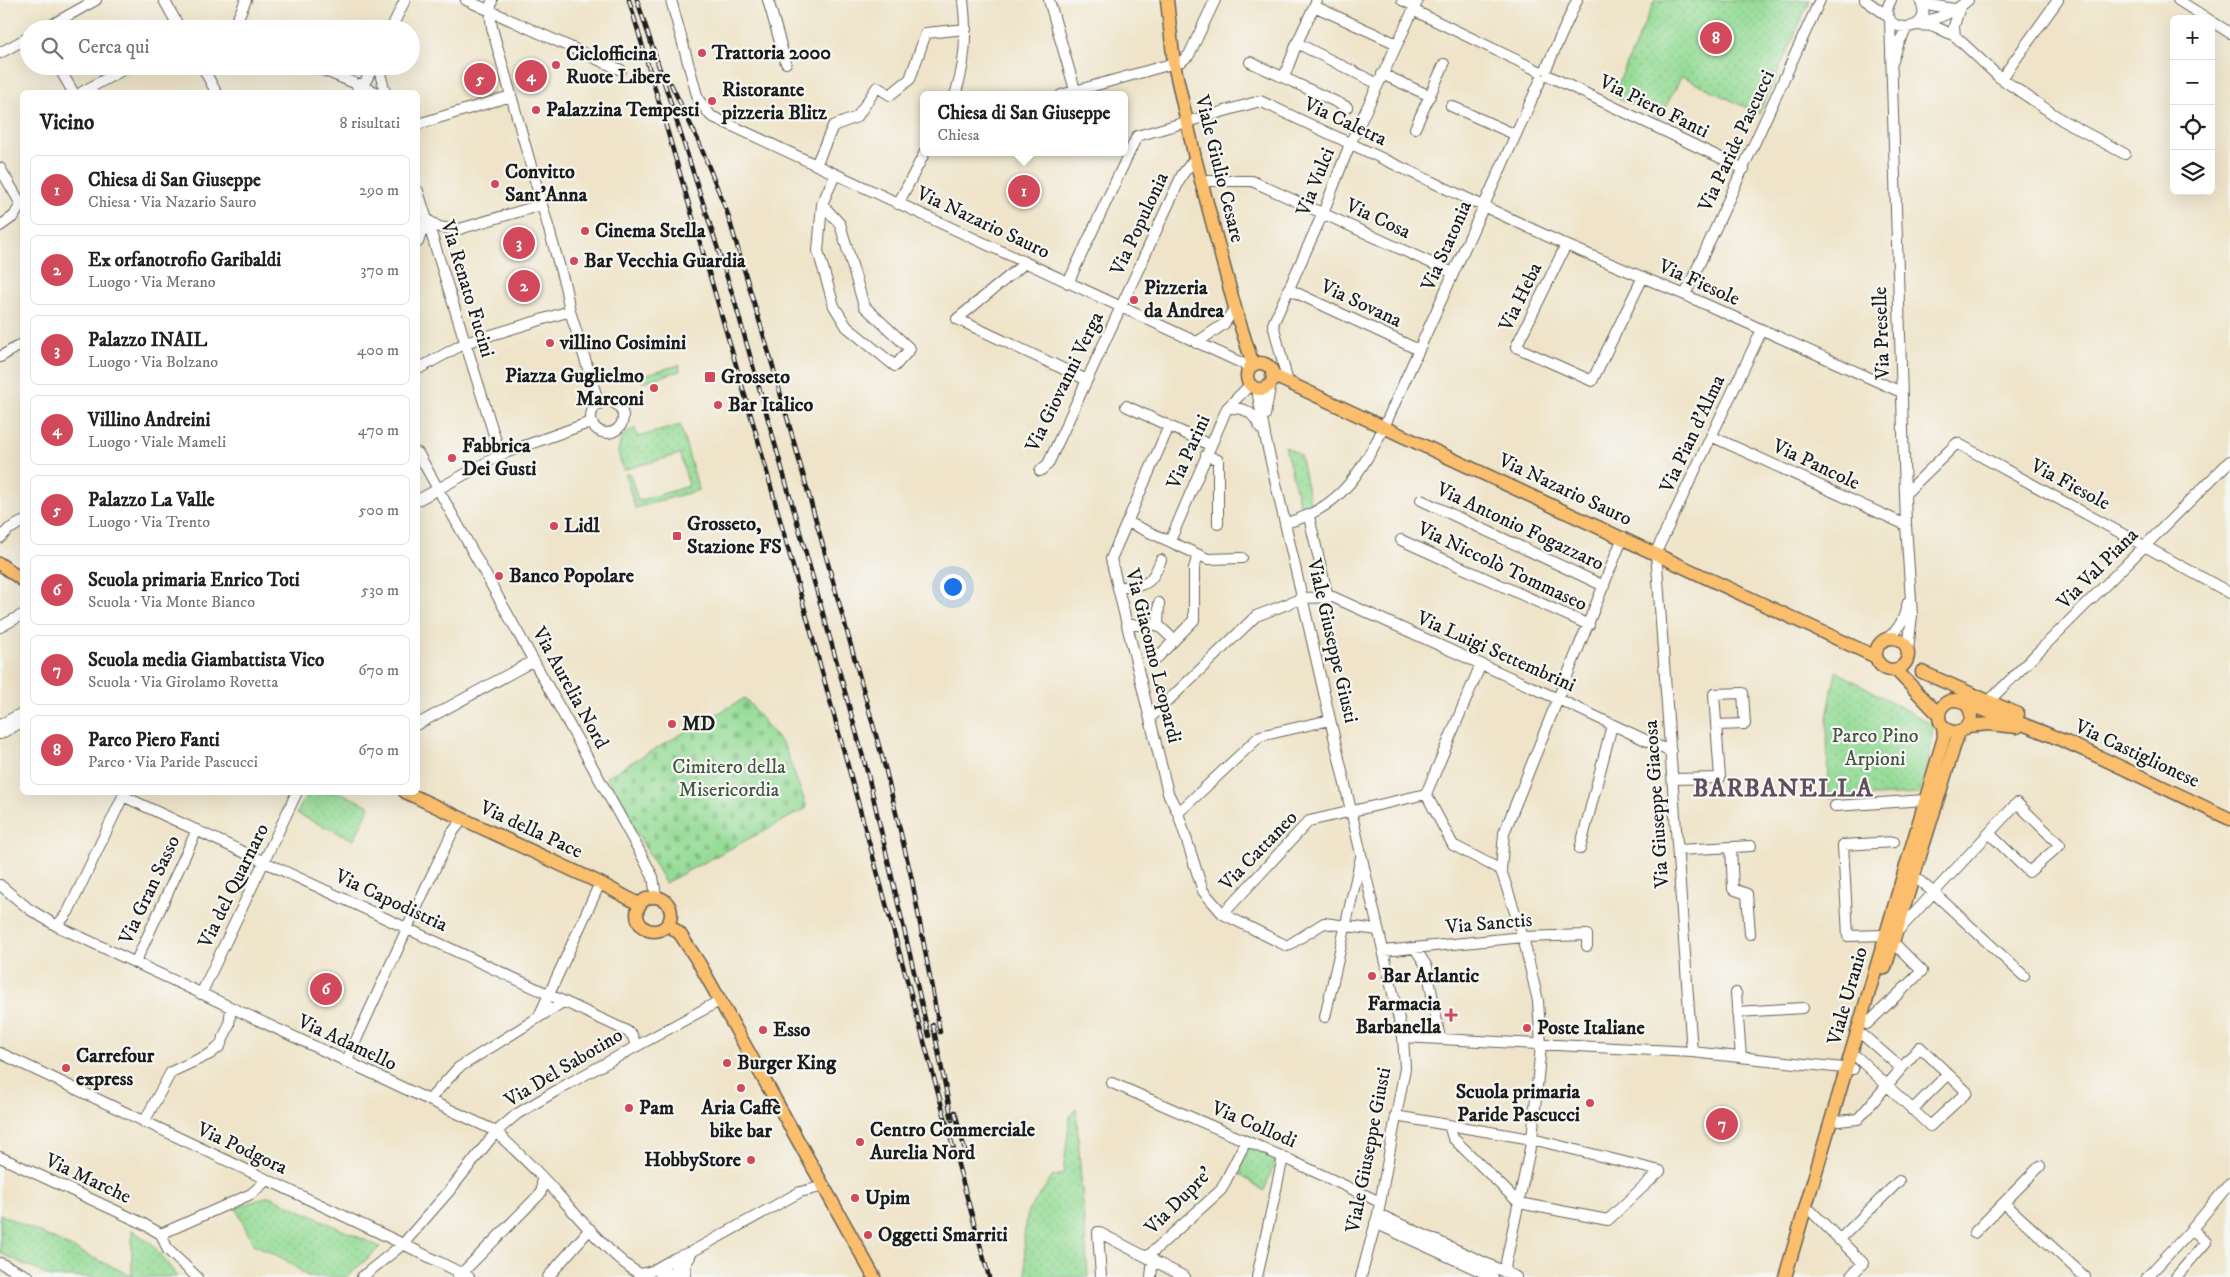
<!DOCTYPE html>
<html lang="it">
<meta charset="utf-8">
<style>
:root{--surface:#fff;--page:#f2f2f2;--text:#202124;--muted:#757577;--line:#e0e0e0;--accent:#d1495b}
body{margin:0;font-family:"IM FELL DW Pica",serif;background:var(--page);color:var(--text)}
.controls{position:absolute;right:15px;top:15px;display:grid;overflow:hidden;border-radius:8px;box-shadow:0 5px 20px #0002}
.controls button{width:45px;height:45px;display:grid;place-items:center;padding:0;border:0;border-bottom:1px solid var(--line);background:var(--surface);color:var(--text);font:25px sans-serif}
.you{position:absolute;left:952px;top:586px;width:18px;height:18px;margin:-12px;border:4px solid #fff;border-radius:50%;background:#1a73e8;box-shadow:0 0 0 8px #1a73e833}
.badge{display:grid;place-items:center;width:32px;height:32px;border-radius:50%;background:var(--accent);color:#fff;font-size:16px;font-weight:700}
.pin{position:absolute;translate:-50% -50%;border:2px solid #fff;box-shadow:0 1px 5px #0006}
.popup{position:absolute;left:920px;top:91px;width:208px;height:65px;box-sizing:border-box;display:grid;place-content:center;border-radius:8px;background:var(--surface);filter:drop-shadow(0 1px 4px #0005);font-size:16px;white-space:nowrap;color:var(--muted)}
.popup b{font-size:19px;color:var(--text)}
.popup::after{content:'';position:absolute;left:50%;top:100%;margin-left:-10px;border:10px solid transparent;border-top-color:var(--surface)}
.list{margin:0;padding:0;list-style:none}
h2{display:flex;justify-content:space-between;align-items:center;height:65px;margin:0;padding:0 20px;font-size:21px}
h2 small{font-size:16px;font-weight:400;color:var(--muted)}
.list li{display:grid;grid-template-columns:32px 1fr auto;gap:15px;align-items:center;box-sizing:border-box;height:70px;margin:0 10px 10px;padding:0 10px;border:1px solid var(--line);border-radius:8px}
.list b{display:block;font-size:19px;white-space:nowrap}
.list p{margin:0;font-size:16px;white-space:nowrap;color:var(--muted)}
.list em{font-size:16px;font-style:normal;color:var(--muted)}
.icon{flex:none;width:28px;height:28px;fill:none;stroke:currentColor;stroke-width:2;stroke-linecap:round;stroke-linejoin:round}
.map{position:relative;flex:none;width:2230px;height:1277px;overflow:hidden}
.search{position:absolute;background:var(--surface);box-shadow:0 5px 20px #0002;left:20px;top:20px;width:400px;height:55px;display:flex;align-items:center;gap:12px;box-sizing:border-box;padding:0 18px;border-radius:28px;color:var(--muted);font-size:19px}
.panel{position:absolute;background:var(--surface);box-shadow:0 5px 20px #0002;left:20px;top:90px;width:400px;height:705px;border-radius:8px}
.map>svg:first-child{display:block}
.grass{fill:#95dc96;stroke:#587c59}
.cemetery{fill:url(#cemetery-stones);stroke:#587c59}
.park{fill:url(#park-dots);stroke:#587c59}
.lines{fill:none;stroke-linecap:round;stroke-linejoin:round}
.minor-casing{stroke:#666259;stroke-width:12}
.major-casing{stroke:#666259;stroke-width:15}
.minor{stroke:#fff;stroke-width:10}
.major{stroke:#fabe6d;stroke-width:12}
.rail-casing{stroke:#1c1c1c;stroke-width:4.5}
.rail{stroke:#f6f6f2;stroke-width:2.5;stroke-dasharray:8;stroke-linecap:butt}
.poi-dot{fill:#d1495b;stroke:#f6f6f2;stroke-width:2}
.labels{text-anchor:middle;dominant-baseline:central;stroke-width:4.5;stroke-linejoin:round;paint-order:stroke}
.poi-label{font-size:20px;font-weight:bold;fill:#1c1c1c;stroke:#f6f6f2;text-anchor:start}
.street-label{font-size:20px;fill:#1c1c1c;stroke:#f6f6f2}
.park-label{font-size:20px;fill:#405641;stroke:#f6f6f2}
.district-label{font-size:25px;font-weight:bold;letter-spacing:1px;fill:#5f4e5e;stroke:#f6f6f2}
</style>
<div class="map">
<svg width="2230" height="1277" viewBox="0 0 2230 1277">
<defs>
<pattern id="cemetery-stones" width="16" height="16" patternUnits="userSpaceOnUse" patternTransform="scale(1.25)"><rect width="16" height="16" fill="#95dc96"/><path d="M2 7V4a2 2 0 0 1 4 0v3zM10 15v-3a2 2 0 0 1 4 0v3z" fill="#80bc81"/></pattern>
<pattern id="park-dots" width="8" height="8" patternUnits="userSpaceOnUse" patternTransform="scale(1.25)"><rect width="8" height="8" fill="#95dc96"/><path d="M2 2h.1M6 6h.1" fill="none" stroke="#80bc81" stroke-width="1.8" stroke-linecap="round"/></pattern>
</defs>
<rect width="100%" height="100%" fill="#f6f6f2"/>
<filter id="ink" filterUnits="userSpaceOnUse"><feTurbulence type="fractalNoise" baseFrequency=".02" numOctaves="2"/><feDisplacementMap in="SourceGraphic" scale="10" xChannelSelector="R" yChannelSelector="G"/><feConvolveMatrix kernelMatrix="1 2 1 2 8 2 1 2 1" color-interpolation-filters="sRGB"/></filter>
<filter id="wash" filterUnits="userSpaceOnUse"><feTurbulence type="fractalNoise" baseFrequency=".0096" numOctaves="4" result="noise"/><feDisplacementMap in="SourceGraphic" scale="20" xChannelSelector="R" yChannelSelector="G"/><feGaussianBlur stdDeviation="1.12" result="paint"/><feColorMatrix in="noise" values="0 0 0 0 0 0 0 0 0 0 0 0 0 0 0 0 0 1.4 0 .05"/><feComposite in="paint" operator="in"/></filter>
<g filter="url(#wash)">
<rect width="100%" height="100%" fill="#efe4c9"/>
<path class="grass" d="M679,365L680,371L642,382L640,376Z"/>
<path class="cemetery" d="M745,698L785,748L807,808L665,883L606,777Z"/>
<path class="park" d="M1655,0H1810L1759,114L1682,76L1659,119L1613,95Z
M680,425L699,490L635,508L625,475L630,473L638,501L689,486L680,454L623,470L618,453L621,437L635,428L638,437Z
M1285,446L1300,455L1311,505L1301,510Z
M1836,671L1933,725L1930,755L1919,794L1828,798L1827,717Z
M307,793H341L370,806L354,840L297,814Z
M1076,1108L1088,1277H1026L1024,1237L1028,1211L1053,1176L1063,1174L1070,1116Z
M1249,1145L1276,1159L1264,1191L1239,1173Z
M269,1196L380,1247L347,1277H309L284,1259L253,1244L236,1208Z
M0,1214L132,1276V1230L152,1244L177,1276L176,1277H51L0,1253Z"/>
</g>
<g filter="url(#ink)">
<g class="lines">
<g class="minor-casing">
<path id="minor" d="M164,0L180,29
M466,0L621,70
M492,0L490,11L492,28L565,286L570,311L599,404
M671,0L698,99L711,116L1250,367
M768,0L786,63
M1049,0L1075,90
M1317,0L1297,43L1378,84
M1402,0L1415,6
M1865,0L1888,16
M1891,0C1871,35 1939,37 1920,0
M2178,0L2208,19
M1922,3L1953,9
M1314,6L1397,44
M1413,10L1539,71
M1890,19L1906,525L1912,615L1908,650
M1922,21C1938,20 1957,10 1968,0
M2211,21L2230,33
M1916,25L1934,26L1955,36L1999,77L2062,120L2125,154
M44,29L96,0
M233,29L246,0
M391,29L405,0
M1955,36L1954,26L1960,7
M0,53L29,37
M1893,61L1899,42L1907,28
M1250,62L1347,107
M58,66L73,92
M202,66L216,92
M313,66L376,92
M378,66L385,92
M1546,69L1577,0
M1382,74L1430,96
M1549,76L1744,169
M1284,77L1297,43
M1999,77L2005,74L2058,0
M357,86L365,82L374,66
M82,92L130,66
M955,95C966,64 967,32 963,0
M1061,95L1182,61L1189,55L1215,0
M1451,106L1516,135
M418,124L511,96
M1415,128L1444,64
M816,165L833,126L857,117L877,87L890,95L910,79L926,33L966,29
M0,168L22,206
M1201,181H1252L1453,273
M418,191L496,441L502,454
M822,204L840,224L864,306L910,349L895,366L847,327L834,306L818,251L822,204L835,175
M898,204L925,152
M0,226L14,216L21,204
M418,242L426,219L439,227L456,230L541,205
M1566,245L1516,347L1592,381L1643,277
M1025,263L957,319L1087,380
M1068,283L1137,136L1260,101L1566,245L1685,295L1901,392
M1288,289L1419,350
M1685,295L1820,0
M1196,343L1224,324L1235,308
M0,357L22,344
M418,369L465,343L570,311
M1288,383L1273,324L1323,213L1350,144L1418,0
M1257,389L1265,436L1403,1037L1405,1068L1378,1214L1361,1277
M591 417a16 16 0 1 1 32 0a16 16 0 1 1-32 0Z
M1126,406L1210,445
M1227,408C1246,407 1253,412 1261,429
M1265,415L1271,382
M1169,426L1111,559L1168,793L1178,813
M1711,436L1906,525
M418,453L641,854L653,877L656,896
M1206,455L1218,460V524
M1040,471L1048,464L1182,175L1195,158
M1905,494L1957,443L2230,593
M418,500L502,454L591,422
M1421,500L1604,586
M1309,517L1328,597
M1127,522L1208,559L1242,558
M1286,523C1339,509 1361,473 1384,427L1541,79
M0,538L9,529L22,522
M1401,540L1589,625
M1170,541L1227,408L1250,385
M1118,588C1147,583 1149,589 1161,560
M1127,625H1158L1159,603
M1158,625L1174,640
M0,627L22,615
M1887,638C1901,628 1904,618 1908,602
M1156,659L1194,620V568L1198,555
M1481,664L1426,794L1453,845L1501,870
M1990,700L2230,461
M1150,718L1256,616L1303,598L1333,597L1558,699L1671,752
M1330,720L1260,736L1178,813L1203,891L1223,914L1287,946L1324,923L1378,930
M418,724L533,661
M0,725L22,713
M0,734L22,722
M1673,779L1720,778L1714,694L1743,693L1745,724L1716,725
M123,796L625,1030L632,1035L636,1045
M1835,806L1925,800
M1731,847L1733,889L1747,894L1750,934
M1580,849L1612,725
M1678,850L1751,846
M1909,874L1914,876L1934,893L2024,976
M0,885L29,909L57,926L489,1128L496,1132C512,1147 528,1162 543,1178C566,1202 618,1268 647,1277
M1223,914L1309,821L1426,794
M57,926L68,912L125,792
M1897,932L2017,803L2060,845L2029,872L1990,834
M1415,948L1427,967L1440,1039
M1384,951L1523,937L1587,935V946
M135,963L197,830
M1736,993L1741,1057
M201,994L297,792
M1737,1012L1803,1008
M540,1014L600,883
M1325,1017L1361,857
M1867,1024L1922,971L1886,935L1848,936L1843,845L1894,842
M1864,1036L1901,1068
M1403,1037L1692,1052L1853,1069
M1692,1052L1656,552L1762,330
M0,1053L403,1244L469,1277
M346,1062L427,885L452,833L463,819
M1112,1083L1283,1157L1380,1202
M430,1099L458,1068L563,1002
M1912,1110L1948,1074
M1395,1116L1532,1139L1660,1171
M1838,1121L1858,1119C1879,1095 1899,1071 1920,1047L1967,1092L1930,1126C1906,1103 1881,1080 1857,1057
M144,1122L171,1072L210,1054L220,1046L229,1025L231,1008
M1449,1125L1453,1138L1519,1203L1608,1220L1660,1171
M0,1157L140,1222L161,1234
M2005,1204L2085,1277
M1811,1211L1863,1263L1850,1277
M1378,1214L1516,1277
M1375,1223L1493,1277
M1974,1233L2040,1166
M161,1234L251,1194L267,1180
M161,1234L168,1250L197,1277
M1839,1240L1899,1181
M1147,1257L1221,1190L1246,1141
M0,1263L29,1277
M672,1272L689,1256
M1504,1272L1532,1139L1541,1045L1538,1001L1523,937L1501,870L1504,833L1623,537
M640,1274L652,1271L675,1258L693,1251L800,1192L825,1186
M362,1277L403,1244L450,1190L496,1132L517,1114L566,1085L721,1000
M458,1277L540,1194L542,1189V1178
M548,1277L590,1229
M660,1277L668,1273L678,1274
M685,1277L686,1263L690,1257
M1101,1277L1098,1232L1185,1277
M1151,1277L1153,1259
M1257,1277L1283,1157
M2147,1277L2192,1229L2230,1183
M2176,1277L2206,1242L2192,1229"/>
</g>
<g class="major-casing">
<path id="major" d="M1167,0L1174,64L1195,158L1235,308L1253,365
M1247 376a13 13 0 1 1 26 0a13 13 0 1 1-26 0Z
M1272,375L1876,657
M0,564L22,580
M1876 654a16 16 0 1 1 32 0a16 16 0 1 1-32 0Z
M1896,670L1939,715
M1922,672L2018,714
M1939 716a16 16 0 1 1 32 0a16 16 0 1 1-32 0Z
M1968,705C2059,733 2143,779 2230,819
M1968,726L1989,724L2017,727
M405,792L600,883L639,904
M637 914a17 17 0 1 1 34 0a17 17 0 1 1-34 0Z
M668,924L680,934L699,963L874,1277
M1885,968L1959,731
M1785,1277L1944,737L1943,726"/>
</g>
<use href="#minor" class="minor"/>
<use href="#major" class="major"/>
<g class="rail-casing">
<path id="rail" d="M629,0L758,440L989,1277
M637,0L666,88
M664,82L734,299L839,670L868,775L929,1036
M671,84L698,140L727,212L773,367L886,771L912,880L940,1032
M933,1025L952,1120
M955,1112L966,1154"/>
</g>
<use href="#rail" class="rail"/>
</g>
</g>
<g class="poi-dot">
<circle cx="702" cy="53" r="5"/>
<circle cx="556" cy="65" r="5"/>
<circle cx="712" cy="101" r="5"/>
<circle cx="536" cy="110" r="5"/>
<circle cx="495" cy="184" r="5"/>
<circle cx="585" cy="231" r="5"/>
<circle cx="574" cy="261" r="5"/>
<circle cx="1134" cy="300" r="5"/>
<circle cx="550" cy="343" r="5"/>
<rect x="704" y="371" width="12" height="12" rx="2.5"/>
<circle cx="654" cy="388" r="5"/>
<circle cx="718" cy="405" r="5"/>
<circle cx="452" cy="458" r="5"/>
<circle cx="554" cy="526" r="5"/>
<rect x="672" y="531" width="10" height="10" rx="2.5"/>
<circle cx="499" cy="576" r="5"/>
<circle cx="672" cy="724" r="5"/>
<circle cx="1372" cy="976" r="5"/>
<path d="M1448.5 1007.5h5v5h5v5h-5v5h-5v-5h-5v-5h5z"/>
<circle cx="1527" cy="1028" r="5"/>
<circle cx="763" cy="1030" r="5"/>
<circle cx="727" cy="1063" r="5"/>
<circle cx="66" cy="1068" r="5"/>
<circle cx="741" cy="1088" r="5"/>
<circle cx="1590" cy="1103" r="5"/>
<circle cx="629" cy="1108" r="5"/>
<circle cx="860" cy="1142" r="5"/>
<circle cx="751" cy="1160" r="5"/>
<circle cx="855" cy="1198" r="5"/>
<circle cx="868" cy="1235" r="5"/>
</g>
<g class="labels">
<g class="poi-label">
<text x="712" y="53">Trattoria 2000</text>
<text x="566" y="54">Ciclofficina<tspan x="566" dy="23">Ruote Libere</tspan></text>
<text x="722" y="90">Ristorante<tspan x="722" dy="23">pizzeria Blitz</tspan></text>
<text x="546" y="110">Palazzina Tempesti</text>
<text x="505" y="172">Convitto<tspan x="505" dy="23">Sant'Anna</tspan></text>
<text x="595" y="231">Cinema Stella</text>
<text x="584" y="261">Bar Vecchia Guardia</text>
<text x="1144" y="288">Pizzeria<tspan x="1144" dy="23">da Andrea</tspan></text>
<text x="560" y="343">villino Cosimini</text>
<text x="644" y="376" text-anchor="end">Piazza Guglielmo<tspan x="644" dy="23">Marconi</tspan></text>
<text x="721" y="377">Grosseto</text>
<text x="728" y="405">Bar Italico</text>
<text x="462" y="446">Fabbrica<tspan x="462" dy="23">Dei Gusti</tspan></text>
<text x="687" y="524">Grosseto,<tspan x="687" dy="23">Stazione FS</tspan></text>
<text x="564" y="526">Lidl</text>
<text x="509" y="576">Banco Popolare</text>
<text x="682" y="724">MD</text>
<text x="1382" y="976">Bar Atlantic</text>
<text x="1441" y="1004" text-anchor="end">Farmacia<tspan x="1441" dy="23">Barbanella</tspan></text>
<text x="1537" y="1028">Poste Italiane</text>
<text x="773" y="1030">Esso</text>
<text x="76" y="1056">Carrefour<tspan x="76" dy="23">express</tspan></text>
<text x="737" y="1063">Burger King</text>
<text x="1580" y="1092" text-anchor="end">Scuola primaria<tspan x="1580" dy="23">Paride Pascucci</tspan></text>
<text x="639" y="1108">Pam</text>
<text x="741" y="1108" text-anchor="middle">Aria Caffè<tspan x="741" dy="23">bike bar</tspan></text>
<text x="870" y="1130">Centro Commerciale<tspan x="870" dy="23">Aurelia Nord</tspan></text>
<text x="741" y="1160" text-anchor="end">HobbyStore</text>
<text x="865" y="1198">Upim</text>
<text x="878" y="1235">Oggetti Smarriti</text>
</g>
<g class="street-label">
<text transform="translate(1654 107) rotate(26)">Via Piero Fanti</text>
<text transform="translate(1345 122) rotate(25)">Via Caletra</text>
<text transform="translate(1737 141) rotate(-65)">Via Paride Pascucci</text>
<text transform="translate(1219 169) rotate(76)">Viale Giulio Cesare</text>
<text transform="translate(1316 182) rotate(-68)">Via Vulci</text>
<text transform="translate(1378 219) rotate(25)">Via Cosa</text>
<text transform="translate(983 223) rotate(25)">Via Nazario Sauro</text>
<text transform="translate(1140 224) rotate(-65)">Via Populonia</text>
<text transform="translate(1447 246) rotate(-66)">Via Statonia</text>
<text transform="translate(1699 283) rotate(24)">Via Fiesole</text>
<text transform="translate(467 289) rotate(73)">Via Renato Fucini</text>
<text transform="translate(1521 297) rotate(-64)">Via Heba</text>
<text transform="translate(1361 304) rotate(25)">Via Sovana</text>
<text transform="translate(1882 333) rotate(-92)">Via Preselle</text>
<text transform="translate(1065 382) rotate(-64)">Via Giovanni Verga</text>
<text transform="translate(1693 434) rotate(-65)">Via Pian d'Alma</text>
<text transform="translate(1189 452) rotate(-66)">Via Parini</text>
<text transform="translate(1816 465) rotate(25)">Via Pancole</text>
<text transform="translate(2070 485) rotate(28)">Via Fiesole</text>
<text transform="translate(1565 490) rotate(25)">Via Nazario Sauro</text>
<text transform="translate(1520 527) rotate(25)">Via Antonio Fogazzaro</text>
<text transform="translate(1502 567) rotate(25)">Via Niccolò Tommaseo</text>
<text transform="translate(2098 569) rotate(-45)">Via Val Piana</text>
<text transform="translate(1332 641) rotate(77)">Viale Giuseppe Giusti</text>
<text transform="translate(1496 652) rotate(24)">Via Luigi Settembrini</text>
<text transform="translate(1153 656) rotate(76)">Via Giacomo Leopardi</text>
<text transform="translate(570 688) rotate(61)">Via Aurelia Nord</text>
<text transform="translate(2137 754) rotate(25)">Via Castiglionese</text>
<text transform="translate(1657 804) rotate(-94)">Via Giuseppe Giacosa</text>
<text transform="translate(531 830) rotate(25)">Via della Pace</text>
<text transform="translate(1259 851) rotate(-46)">Via Cattaneo</text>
<text transform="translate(234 886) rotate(-64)">Via del Quarnaro</text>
<text transform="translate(150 890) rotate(-65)">Via Gran Sasso</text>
<text transform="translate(391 901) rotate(25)">Via Capodistria</text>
<text transform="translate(1489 924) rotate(-5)">Via Sanctis</text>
<text transform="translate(1848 996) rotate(-74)">Viale Uranio</text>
<text transform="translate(347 1043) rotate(25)">Via Adamello</text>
<text transform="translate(564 1068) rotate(-31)">Via Del Sabotino</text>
<text transform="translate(1254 1125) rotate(23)">Via Collodi</text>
<text transform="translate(242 1149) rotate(25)">Via Podgora</text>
<text transform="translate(1369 1150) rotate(-79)">Viale Giuseppe Giusti</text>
<text transform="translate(88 1179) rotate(25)">Via Marche</text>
<text transform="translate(1179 1201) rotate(-45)">Via Dupre'</text>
</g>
<g class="park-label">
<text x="1875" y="736">Parco Pino<tspan x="1875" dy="23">Arpioni</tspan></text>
<text x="729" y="767">Cimitero della<tspan x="729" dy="23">Misericordia</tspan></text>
</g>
<g class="district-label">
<text x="1783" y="788">BARBANELLA</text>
</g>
</g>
</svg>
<div class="controls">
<button>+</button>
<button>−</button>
<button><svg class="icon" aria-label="locate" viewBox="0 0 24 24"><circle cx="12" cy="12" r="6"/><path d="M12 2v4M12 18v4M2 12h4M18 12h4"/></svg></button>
<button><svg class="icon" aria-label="layers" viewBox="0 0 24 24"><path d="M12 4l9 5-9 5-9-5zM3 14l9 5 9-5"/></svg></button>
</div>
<div class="you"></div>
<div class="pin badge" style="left:1024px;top:191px">1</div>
<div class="popup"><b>Chiesa di San Giuseppe</b>Chiesa</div>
<div class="pin badge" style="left:524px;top:286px">2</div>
<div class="pin badge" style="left:519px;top:243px">3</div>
<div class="pin badge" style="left:531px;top:76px">4</div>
<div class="pin badge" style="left:480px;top:79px">5</div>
<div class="pin badge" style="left:326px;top:989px">6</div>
<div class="pin badge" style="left:1722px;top:1124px">7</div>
<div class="pin badge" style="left:1716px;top:38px">8</div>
<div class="search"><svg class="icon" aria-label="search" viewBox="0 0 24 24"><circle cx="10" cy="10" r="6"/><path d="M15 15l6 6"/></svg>Cerca qui</div>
<section class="panel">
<h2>Vicino<small>8 risultati</small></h2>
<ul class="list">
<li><span class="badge">1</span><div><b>Chiesa di San Giuseppe</b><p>Chiesa · Via Nazario Sauro</p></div><em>290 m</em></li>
<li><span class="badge">2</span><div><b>Ex orfanotrofio Garibaldi</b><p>Luogo · Via Merano</p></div><em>370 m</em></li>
<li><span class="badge">3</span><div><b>Palazzo INAIL</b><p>Luogo · Via Bolzano</p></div><em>400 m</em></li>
<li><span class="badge">4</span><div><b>Villino Andreini</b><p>Luogo · Viale Mameli</p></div><em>470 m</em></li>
<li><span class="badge">5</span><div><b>Palazzo La Valle</b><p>Luogo · Via Trento</p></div><em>500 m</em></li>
<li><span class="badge">6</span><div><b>Scuola primaria Enrico Toti</b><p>Scuola · Via Monte Bianco</p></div><em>530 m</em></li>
<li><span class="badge">7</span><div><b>Scuola media Giambattista Vico</b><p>Scuola · Via Girolamo Rovetta</p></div><em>670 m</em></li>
<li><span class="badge">8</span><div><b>Parco Piero Fanti</b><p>Parco · Via Paride Pascucci</p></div><em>670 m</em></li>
</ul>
</section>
</div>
